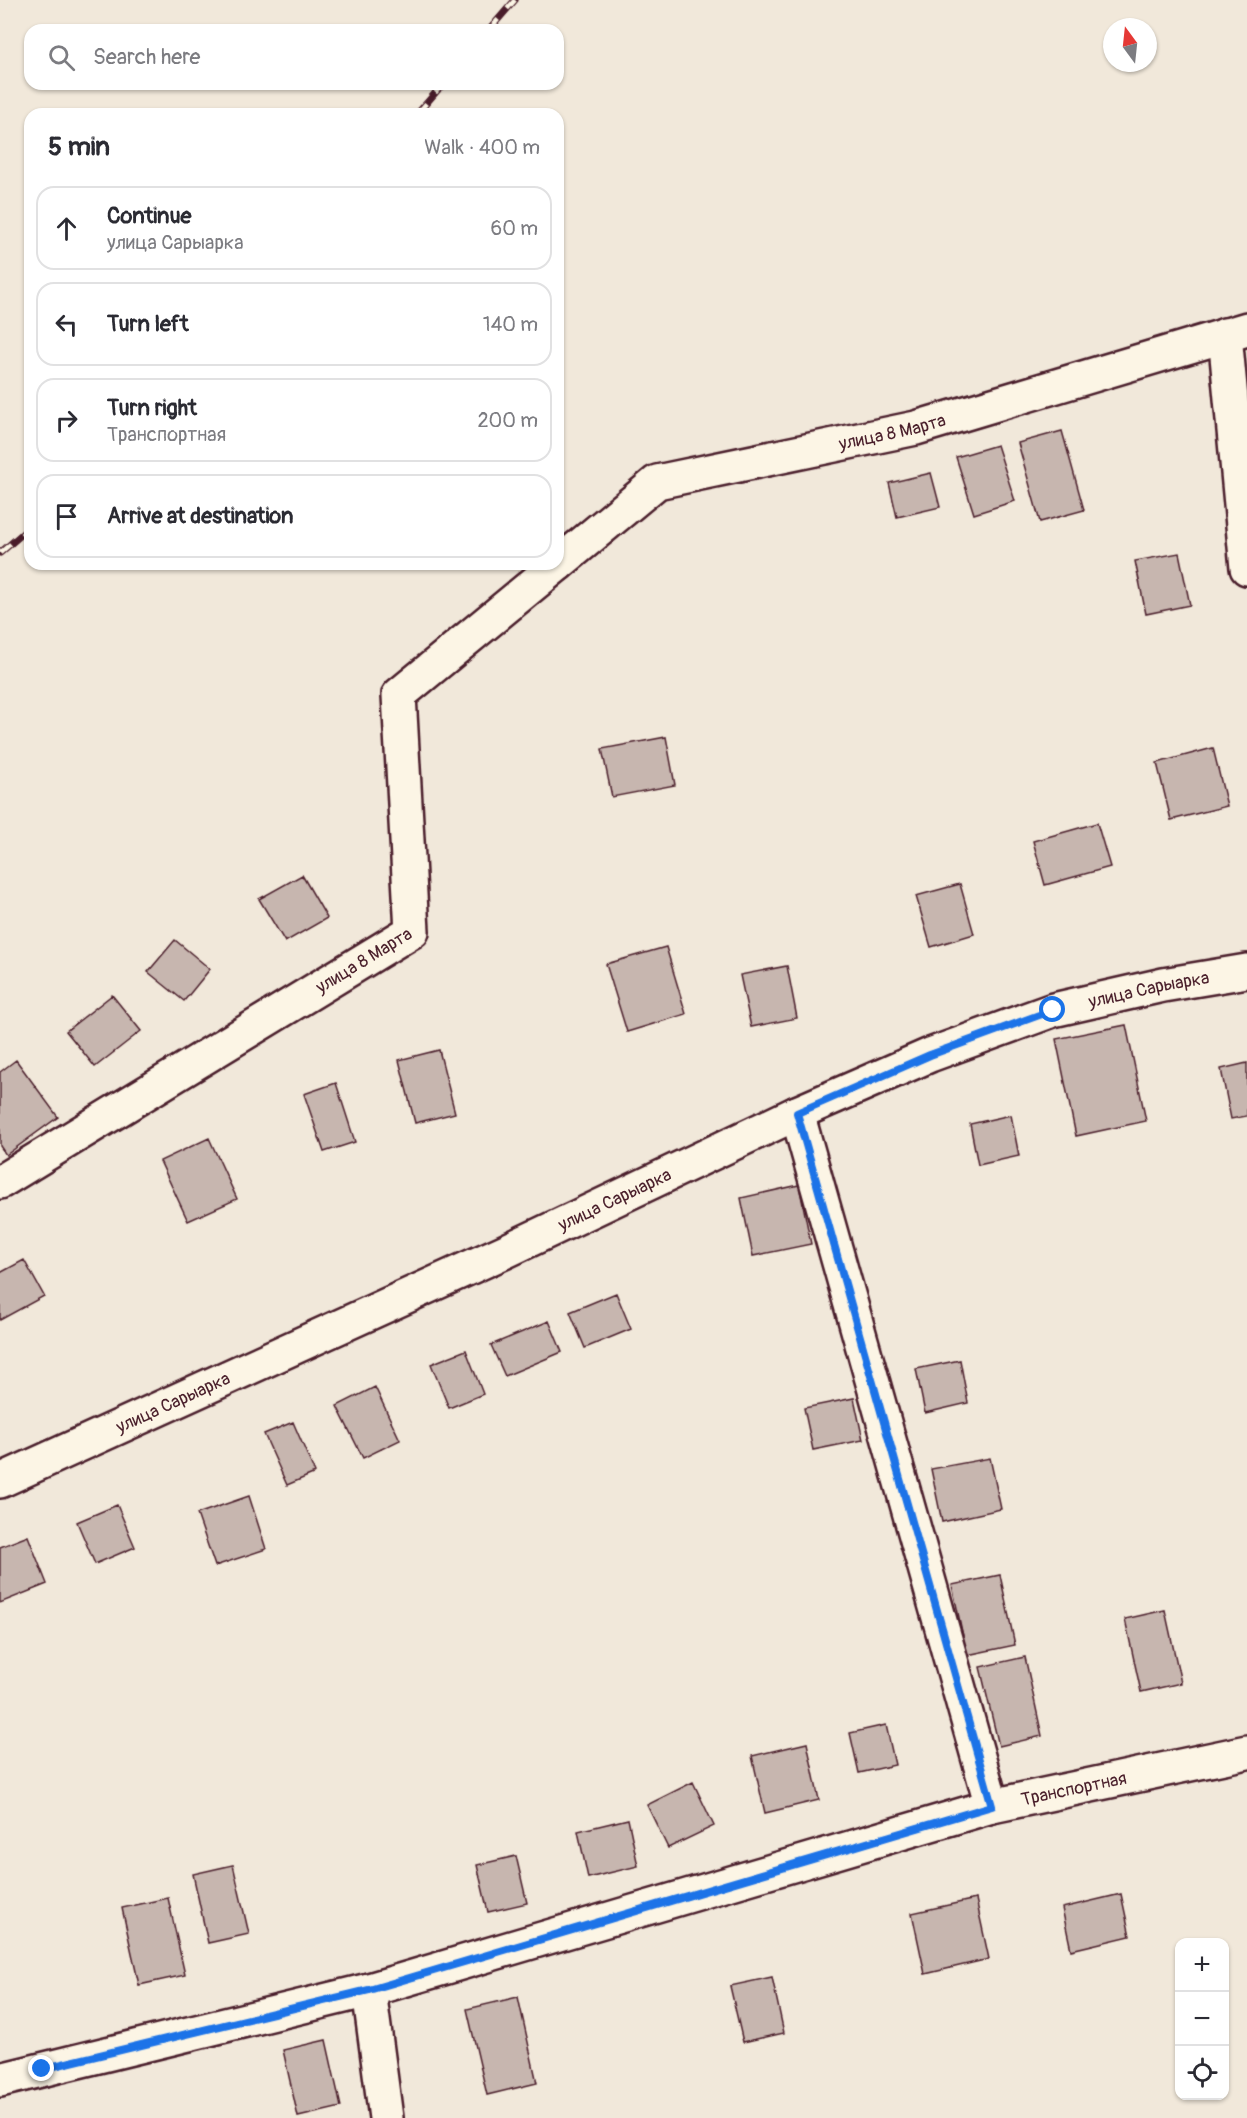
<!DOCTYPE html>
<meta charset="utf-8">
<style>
:root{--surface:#fff;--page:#f7f7f7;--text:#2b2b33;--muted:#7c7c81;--line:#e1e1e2}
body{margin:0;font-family:Pangolin,sans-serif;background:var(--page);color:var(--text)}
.controls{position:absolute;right:18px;bottom:18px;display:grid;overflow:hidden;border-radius:12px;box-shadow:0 2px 4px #0004}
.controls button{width:54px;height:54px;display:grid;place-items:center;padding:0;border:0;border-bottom:2px solid var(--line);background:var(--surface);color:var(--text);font:30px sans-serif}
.compass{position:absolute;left:1103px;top:18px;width:54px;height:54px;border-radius:50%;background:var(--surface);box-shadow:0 2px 4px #0004;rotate:345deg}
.stop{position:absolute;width:18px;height:18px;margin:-14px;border:4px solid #1a73e8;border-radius:50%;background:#fff}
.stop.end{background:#1a73e8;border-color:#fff;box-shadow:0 2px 6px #0008}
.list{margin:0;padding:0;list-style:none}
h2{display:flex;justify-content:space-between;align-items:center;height:78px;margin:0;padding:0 24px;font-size:26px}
h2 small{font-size:20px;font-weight:400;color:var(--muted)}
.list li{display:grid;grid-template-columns:39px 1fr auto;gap:18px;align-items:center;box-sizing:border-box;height:84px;margin:0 12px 12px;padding:0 12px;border:2px solid var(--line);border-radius:18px}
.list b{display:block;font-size:22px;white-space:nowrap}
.list p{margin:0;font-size:20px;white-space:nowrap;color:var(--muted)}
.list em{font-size:20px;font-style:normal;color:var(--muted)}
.icon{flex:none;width:33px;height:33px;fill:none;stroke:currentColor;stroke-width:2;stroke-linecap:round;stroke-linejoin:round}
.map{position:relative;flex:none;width:1247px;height:2118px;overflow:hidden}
.search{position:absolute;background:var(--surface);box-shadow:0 2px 4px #0004;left:24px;top:24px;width:540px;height:66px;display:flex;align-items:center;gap:15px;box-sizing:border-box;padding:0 21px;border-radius:18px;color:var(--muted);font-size:22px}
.panel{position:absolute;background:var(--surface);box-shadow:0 2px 4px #0004;left:24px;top:108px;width:540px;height:462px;border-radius:18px}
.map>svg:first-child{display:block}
.building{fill:#c7b6af;stroke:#4a1f2b;stroke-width:1.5}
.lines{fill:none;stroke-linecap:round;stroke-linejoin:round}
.minor-casing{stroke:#4a1f2b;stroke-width:38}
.minor{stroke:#fcf5e5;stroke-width:33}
.rail-casing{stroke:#4a1f2b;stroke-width:7}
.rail{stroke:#fcf5e5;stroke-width:4.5;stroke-dasharray:14;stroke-linecap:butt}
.route{stroke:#1a73e8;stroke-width:8}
.labels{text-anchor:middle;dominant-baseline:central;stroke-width:4.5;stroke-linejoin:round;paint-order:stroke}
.street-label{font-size:18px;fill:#4a1f2b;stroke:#fcf5e5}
</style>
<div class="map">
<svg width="1247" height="2118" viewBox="0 0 1247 2118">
<rect width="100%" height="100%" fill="#f1e8da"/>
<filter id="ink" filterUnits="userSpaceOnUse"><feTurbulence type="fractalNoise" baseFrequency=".0167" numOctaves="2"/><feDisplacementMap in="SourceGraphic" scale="12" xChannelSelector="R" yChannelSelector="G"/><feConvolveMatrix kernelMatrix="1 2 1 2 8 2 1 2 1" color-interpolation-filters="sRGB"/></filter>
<g filter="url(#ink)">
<path class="building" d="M1062,431L1084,510L1040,522L1018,443Z
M997,445L1015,501L974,514L956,457Z
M931,473L940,507L897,517L889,483Z
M1179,553L1190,605L1146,614L1135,561Z
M666,737L675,785L612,797L602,749Z
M1213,748L1227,806L1171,820L1157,763Z
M1097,823L1110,867L1045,885L1033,841Z
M302,875L327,918L285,942L259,899Z
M960,884L974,934L931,947L916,896Z
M175,940L210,969L184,1001L148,972Z
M666,947L686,1014L627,1032L606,964Z
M787,966L797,1018L751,1027L740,975Z
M112,995L141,1031L95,1067L66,1031Z
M1126,1025L1146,1121L1076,1136L1056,1039Z
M439,1050L455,1113L415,1123L399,1060Z
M16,1060L58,1117L6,1155L0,1146V1072Z
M1247,1063V1116L1231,1119L1221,1069Z
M336,1083L355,1142L324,1152L304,1094Z
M1011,1115L1019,1156L978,1165L970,1124Z
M209,1138L237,1199L188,1221L160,1161Z
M799,1185L811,1244L753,1256L741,1198Z
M24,1260L44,1296L0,1320V1273Z
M616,1293L631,1329L585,1348L570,1312Z
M549,1321L562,1352L505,1376L491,1345Z
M466,1350L483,1394L449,1408L431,1364Z
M960,1360L968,1403L925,1413L916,1369Z
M375,1387L400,1440L363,1458L337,1406Z
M854,1398L863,1440L813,1450L804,1408Z
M293,1422L315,1473L287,1485L264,1434Z
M990,1458L1001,1509L942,1522L931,1469Z
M249,1496L266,1549L215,1566L197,1514Z
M117,1505L135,1547L95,1564L77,1522Z
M28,1536L47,1584L0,1603V1547Z
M1000,1575L1015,1645L967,1655L952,1585Z
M1165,1610L1181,1683L1141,1692L1125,1619Z
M1025,1657L1042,1736L999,1746L980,1667Z
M886,1725L895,1765L859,1773L850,1733Z
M807,1743L819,1800L765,1813L752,1756Z
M693,1782L714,1826L668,1848L647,1805Z
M628,1819L638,1866L588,1878L578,1831Z
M516,1856L527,1903L488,1912L477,1865Z
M233,1865L249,1934L208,1943L193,1874Z
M1121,1894L1130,1936L1071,1950L1062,1908Z
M168,1898L185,1975L139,1985L122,1908Z
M976,1899L989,1959L925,1974L912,1913Z
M772,1977L784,2033L743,2042L730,1986Z
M518,1997L537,2083L487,2095L467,2009Z
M326,2040L341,2107L298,2117L283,2050Z"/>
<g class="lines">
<g class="minor-casing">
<g id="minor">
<path d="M1225,335L1247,568"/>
<path id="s1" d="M558,564L657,482L916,428L1247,329"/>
<path d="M797,1113L992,1806"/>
<path id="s2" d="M0,1182L412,931L399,695L558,564"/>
<path id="s3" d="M0,1481L506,1251L797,1113L930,1055L1053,1010L1163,985L1247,971"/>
<path d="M369,1990L386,2118"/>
<path id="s4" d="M0,2080L369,1990L992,1806L1247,1752"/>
</g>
</g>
<use href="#minor" class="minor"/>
<g class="rail-casing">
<path id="rail" d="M489,30L515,0
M417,114L443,84
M0,553L30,527"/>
</g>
<use href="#rail" class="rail"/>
</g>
</g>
<g class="lines" filter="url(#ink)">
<path class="route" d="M42,2069L369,1990L992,1806L797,1113L930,1055L1053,1010"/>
</g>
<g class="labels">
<g class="street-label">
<text stroke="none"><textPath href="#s1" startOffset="369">улица 8 Марта</textPath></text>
<text stroke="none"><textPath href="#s2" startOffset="426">улица 8 Марта</textPath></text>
<text stroke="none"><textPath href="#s3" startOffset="1252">улица Сарыарка</textPath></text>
<text stroke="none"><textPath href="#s3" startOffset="676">улица Сарыарка</textPath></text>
<text stroke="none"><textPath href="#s3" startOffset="190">улица Сарыарка</textPath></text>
<text stroke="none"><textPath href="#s4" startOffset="1113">Транспортная</textPath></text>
</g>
</g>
</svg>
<div class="controls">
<button>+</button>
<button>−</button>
<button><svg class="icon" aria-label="locate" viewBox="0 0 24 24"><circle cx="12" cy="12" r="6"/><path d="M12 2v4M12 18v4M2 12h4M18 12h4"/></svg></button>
</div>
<svg class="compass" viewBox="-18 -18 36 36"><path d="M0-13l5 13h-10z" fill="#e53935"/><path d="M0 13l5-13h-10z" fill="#7c7c81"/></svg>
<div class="stop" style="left:1053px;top:1010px"></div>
<div class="stop end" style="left:42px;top:2069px"></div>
<div class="search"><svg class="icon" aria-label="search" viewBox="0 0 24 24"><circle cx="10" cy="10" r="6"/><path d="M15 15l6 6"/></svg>Search here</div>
<section class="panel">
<h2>5 min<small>Walk · 400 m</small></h2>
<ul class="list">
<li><svg class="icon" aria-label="ahead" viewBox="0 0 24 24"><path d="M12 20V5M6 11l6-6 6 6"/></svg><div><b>Continue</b><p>улица Сарыарка</p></div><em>60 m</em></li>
<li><svg class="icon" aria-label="left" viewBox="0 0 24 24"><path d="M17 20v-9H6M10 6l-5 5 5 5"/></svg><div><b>Turn left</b></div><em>140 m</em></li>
<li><svg class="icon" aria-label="right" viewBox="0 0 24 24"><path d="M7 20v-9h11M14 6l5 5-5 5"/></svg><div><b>Turn right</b><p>Транспортная</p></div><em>200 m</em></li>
<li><svg class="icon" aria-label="arrive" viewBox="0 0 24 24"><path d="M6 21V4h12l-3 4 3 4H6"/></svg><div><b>Arrive at destination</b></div></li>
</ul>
</section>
</div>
